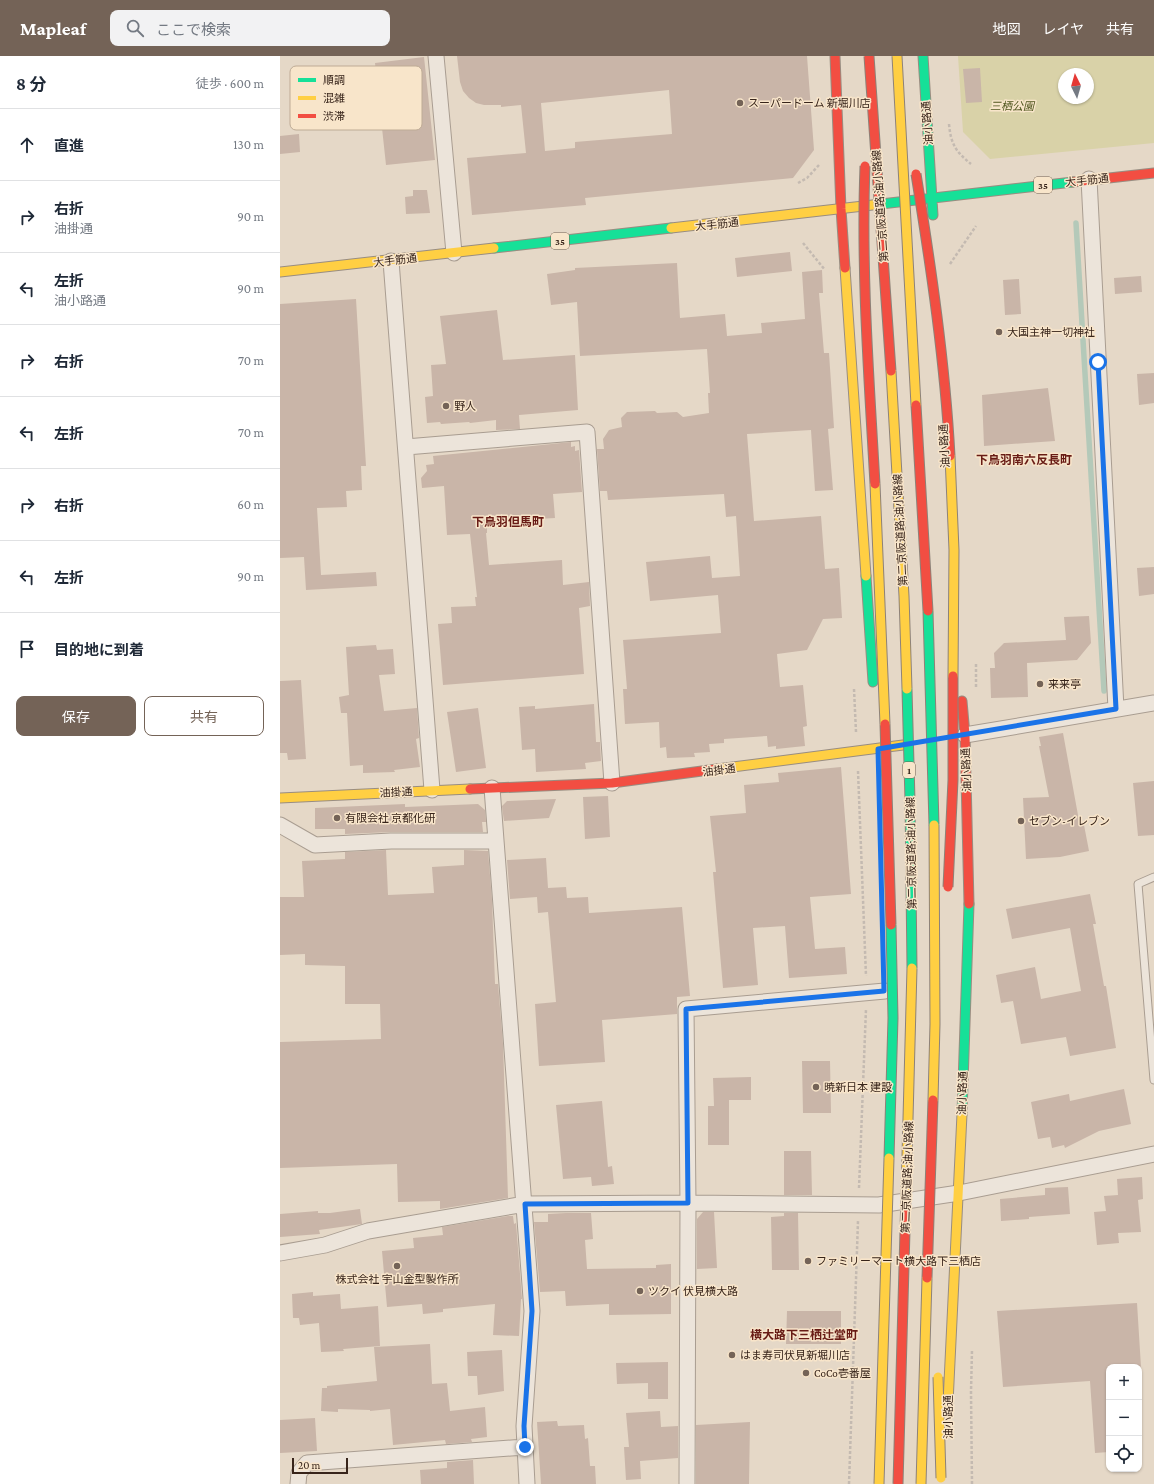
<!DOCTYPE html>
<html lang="ja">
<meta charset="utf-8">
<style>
:root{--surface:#fff;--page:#f2f2f3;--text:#1f2937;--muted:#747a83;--line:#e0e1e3;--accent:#746357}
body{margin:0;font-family:"Crimson Pro","Noto Sans JP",serif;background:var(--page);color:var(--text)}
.controls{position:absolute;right:12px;bottom:12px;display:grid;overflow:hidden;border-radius:8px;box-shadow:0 1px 3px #0004}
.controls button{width:36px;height:36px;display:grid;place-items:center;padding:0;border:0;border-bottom:1px solid var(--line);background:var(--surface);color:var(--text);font:20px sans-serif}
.compass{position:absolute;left:778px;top:12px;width:36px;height:36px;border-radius:50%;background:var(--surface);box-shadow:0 1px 3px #0004;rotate:355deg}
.scale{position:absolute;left:12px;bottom:10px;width:56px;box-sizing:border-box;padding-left:4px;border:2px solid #37241a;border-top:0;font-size:11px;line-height:14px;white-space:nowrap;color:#37241a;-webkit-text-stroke:3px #f8e5ca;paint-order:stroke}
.stop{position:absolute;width:12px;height:12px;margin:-9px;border:3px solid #1a73e8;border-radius:50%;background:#fff}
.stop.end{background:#1a73e8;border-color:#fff;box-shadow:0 1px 4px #0008}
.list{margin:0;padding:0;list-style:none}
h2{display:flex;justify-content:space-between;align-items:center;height:52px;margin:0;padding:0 16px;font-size:17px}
h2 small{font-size:13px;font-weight:400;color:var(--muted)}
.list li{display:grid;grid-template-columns:26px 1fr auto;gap:12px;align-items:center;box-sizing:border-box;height:72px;padding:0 16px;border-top:1px solid var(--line)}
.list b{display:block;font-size:15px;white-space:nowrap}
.list p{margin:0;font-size:13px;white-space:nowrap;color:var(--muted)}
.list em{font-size:13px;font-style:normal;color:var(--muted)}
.actions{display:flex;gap:8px;padding:12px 16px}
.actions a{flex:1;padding:9px 0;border:1px solid var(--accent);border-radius:8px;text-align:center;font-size:14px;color:var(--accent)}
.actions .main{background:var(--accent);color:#fff}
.icon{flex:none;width:22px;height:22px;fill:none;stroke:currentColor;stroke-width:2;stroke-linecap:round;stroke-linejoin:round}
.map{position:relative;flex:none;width:874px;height:1428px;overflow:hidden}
header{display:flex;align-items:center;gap:24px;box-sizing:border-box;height:56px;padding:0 20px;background:var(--accent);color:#fff}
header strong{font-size:19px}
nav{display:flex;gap:22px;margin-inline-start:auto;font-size:14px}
.search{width:280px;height:36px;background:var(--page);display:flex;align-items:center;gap:10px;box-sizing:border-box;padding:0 14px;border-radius:8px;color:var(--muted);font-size:15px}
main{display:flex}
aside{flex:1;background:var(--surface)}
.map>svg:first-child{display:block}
.green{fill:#d9d2a8;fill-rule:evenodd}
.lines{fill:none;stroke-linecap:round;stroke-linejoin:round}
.stream{stroke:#b4c9b9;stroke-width:5.5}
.building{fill:#c9b5a8;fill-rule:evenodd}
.lane-casing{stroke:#a99d91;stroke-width:9}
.street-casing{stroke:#a99d91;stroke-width:17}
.fast-casing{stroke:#998d81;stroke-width:11}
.slow-casing{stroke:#998d81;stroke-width:11}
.jam-casing{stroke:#998d81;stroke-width:11}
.path{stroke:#c4bab1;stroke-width:2.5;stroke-dasharray:3 2;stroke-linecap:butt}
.lane{stroke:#ece4da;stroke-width:7}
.street{stroke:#ece4da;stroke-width:15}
.fast{stroke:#16e098;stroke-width:9}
.slow{stroke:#ffcf43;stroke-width:9}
.jam{stroke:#f24e42;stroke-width:9}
.fast-bridge-casing{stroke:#8e8278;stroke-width:11;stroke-linecap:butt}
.slow-bridge-casing{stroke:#8e8278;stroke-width:11;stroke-linecap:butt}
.jam-bridge-casing{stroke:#8e8278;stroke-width:11;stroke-linecap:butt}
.fast-bridge{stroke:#16e098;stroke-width:9}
.slow-bridge{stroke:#ffcf43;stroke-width:9}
.jam-bridge{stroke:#f24e42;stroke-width:9}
.route{stroke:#1a73e8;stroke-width:5}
.poi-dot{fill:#746357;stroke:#f8e5ca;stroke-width:1.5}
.labels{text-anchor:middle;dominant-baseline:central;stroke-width:3;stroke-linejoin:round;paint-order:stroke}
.shield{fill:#f8e5ca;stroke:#715e4f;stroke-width:1}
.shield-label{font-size:10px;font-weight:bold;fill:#37241a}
.poi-label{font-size:11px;fill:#37241a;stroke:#f8e5ca;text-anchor:start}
.park-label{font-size:11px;font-style:italic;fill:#4f561e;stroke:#f8e5ca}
.street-label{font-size:11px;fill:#37241a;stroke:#f8e5ca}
.neighbourhood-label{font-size:12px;font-weight:bold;fill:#681b15;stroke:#f8e5ca}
.key{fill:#f8e5ca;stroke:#beab95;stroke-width:1}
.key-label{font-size:11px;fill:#37241a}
</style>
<header>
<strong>Mapleaf</strong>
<div class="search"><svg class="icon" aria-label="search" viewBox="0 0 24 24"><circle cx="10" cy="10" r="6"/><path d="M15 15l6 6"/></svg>ここで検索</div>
<nav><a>地図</a><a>レイヤ</a><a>共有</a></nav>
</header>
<main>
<aside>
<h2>8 分<small>徒歩 · 600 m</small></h2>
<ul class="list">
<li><svg class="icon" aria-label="ahead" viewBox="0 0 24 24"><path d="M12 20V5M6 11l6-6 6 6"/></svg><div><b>直進</b></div><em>130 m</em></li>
<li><svg class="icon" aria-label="right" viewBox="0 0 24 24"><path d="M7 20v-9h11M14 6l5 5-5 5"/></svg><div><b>右折</b><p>油掛通</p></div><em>90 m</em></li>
<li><svg class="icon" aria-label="left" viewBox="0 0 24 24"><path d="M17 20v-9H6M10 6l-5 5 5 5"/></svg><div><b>左折</b><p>油小路通</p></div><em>90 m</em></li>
<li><svg class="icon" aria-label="right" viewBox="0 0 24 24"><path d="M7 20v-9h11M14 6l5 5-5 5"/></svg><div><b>右折</b></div><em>70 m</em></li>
<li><svg class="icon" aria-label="left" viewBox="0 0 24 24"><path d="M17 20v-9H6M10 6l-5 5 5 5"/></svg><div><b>左折</b></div><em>70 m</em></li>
<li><svg class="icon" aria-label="right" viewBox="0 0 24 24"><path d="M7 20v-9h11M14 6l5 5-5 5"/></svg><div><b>右折</b></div><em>60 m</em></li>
<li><svg class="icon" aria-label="left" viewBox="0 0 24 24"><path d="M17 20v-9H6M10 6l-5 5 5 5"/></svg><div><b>左折</b></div><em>90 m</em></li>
<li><svg class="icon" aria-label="arrive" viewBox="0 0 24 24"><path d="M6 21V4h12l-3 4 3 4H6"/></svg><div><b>目的地に到着</b></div></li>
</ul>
<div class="actions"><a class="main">保存</a><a>共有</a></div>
</aside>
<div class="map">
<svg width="874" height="1428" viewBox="0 0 874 1428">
<rect width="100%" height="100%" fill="#e5d8c7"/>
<path class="green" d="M678,0H874V87L710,103L683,76ZM784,18H808V42H784Z"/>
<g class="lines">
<path class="stream" d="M796,167L824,635"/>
</g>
<path class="building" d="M177,0H527L534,94L513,122L305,142L306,149L192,159L187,102L246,97L241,49L221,51V49H204L196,47L189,42L183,35L180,26ZM389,34L392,78L295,86V92L265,95L261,47Z
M144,1L155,104L106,109L95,7Z
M700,12L702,46L686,47L683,13Z
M19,78L20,96L0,98V80Z
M133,134H147L150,157L126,158L125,141L133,140Z
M510,196L512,215L457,221L455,202Z
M397,207L400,262L445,258L447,280L482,277L481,267L525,263L522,216L542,214L543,237H539L544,297H549L554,372L548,373L553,434L535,435L531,374L467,378L474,465L541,460L545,513L559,512L562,562L543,563L527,594L497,598L500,631L523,629L527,670L523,671L525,690L496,693V690L488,691L487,680L444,683V687L429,688L430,696L414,697L415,701L387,702L386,691L380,692L379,666L345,668L343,633H347L343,584L441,577L438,539L370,545L366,506L430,500L432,522L460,520L456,460L446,461L444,438L328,444L327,435H320L317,393H324L323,383L329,374L342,371L341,362L347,356L375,355L377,357L397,356L403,361L429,357L428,337H430L427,293L300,300L297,246L271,249L267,218L295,214V212Z
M861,220L862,236L835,238L834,222Z
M739,223L741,258L725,259L723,224Z
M76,243L86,410H81L82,434L66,435L67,451L37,452L41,519L96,516L97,530L26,534L24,501L0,502V248Z
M217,254L223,304L295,299L298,354L239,359L240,373L216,374V364L190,367L189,366L161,368L160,366L147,367L145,341L153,340L151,309L166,308L160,260Z
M874,317V347L859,349L857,318Z
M768,332L775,385L704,390L702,339Z
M291,386V391L295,390V395L299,394L302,436L273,438L275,462L207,466V477H206L209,509L282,504L283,529L309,526L310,550L299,552L304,618L163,629L158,568L172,567L171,551L196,550L195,541H197L190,478L167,479L164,430L142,432L141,422L147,415L146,409L154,408L153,400Z
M874,511V538L859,540L857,512Z
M809,560L811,587L797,604L747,607L748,641L711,642L710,612H715L714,597L724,587L786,584L784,561Z
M96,589L97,594L113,593L115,618L99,619L104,655L137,652L139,682L136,683L140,711L114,714L115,716L83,717V709L70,710L67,657H61L59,641L69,639L66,591Z
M21,624L26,703L8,704L7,697H0V625Z
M314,648L316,686H320L321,705L305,707L306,713L256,716L255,693L242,694L239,651L255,650V653Z
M198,652L206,712L176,716L167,656Z
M783,677L800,770L804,769L809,795L780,801L746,803L743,742L769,741L759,690H761L759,681Z
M561,711L571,838L530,841L535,893L565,891L567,918L509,922L505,870L473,872L478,929L443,932L433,816H436L430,760L466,757L464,729L499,726L498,717Z
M874,725V779L858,780L853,727Z
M328,740L330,781L305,783L303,741Z
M276,743L269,762L224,765L222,750L227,745Z
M125,748V751L198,748L205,754L206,766H202L203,776H111L65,778V773H35V752Z
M106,794L108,839L154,837L152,811L184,809V794L208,795L212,844L215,928H218L223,988L228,1142L160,1153V1145L118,1146L117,1108L0,1112V986L101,983L100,948H65V910L25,909V898L0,899V841H24L22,805L65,803V796Z
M266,802L268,832L286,831L287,842L308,841L309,857L402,851L410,940L397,941V958L322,964L325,1006L259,1010L255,948L276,946L268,856L258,857L257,841L230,843L227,804Z
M810,838L816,868H813L824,930H826L836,992L790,1000L786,981L741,988L733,945L721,947L716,919L755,911L761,943L801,935L790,872L732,883L726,853Z
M522,1005H550L551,1057H523Z
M471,1021V1044H449V1089H428V1050H434L433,1022Z
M844,1033L851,1068L819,1075L785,1092L784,1089L772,1092L770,1081L758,1083L751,1046L789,1038L790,1045Z
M322,1045L328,1111L332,1110L334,1128L312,1130L311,1121L283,1123L276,1049Z
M504,1095H531L532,1139H504Z
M862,1121L863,1143L858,1144L861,1176L838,1177L839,1187L817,1189L814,1156L826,1155L824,1140L838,1139L837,1123Z
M788,1131L790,1158L749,1161V1163L721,1165L720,1143L765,1139V1132Z
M80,1153L82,1168L39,1174L40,1178L0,1181V1158L38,1155V1157H50Z
M423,1156H434L437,1212L417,1213V1163Z
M286,1157H311L313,1183L305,1184L307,1213L376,1212V1209L391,1208V1258L329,1259V1248L286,1250L285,1235L260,1236L254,1166H268V1158Z
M504,1157H518L519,1214H492L491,1161L504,1160Z
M228,1160H233L234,1168L236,1167L242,1243H241L239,1280L213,1279L215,1248L163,1253V1256L143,1258L142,1248L107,1251L102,1195L134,1192L133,1182L163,1179L162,1171Z
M33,1236V1240L60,1238L61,1253L98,1250L100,1290L63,1293L64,1295L41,1296L39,1267L20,1269L19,1262H13L12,1238Z
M857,1247L861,1311H829V1396L815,1397L810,1325L723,1331L717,1255Z
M507,1255H561V1288H506Z
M150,1288L152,1328L167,1327L170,1355L205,1351L207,1381L191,1383L192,1386L166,1388L165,1384L113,1389L110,1353L90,1355V1354L58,1353V1356L41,1355L42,1332H47V1330L97,1325L94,1291Z
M222,1294L224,1335L198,1339L197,1320H188L187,1296Z
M388,1306V1343H368V1327L337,1328L336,1307Z
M380,1355L381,1371L398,1370V1402L360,1405L361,1423L346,1424L344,1391H349L346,1357Z
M35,1362L37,1395L0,1397V1364Z
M277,1365L278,1370L304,1369L305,1383L308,1382L310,1410H315L316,1428H261L257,1366Z
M470,1366L469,1428H416V1369Z
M193,1404L194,1428H141L140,1414L167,1412V1406Z"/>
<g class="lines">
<g class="lane-casing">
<path id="lane" d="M874,821L858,828L874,1024"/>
</g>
<g class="street-casing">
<path id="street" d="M156,0L174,197
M809,123L836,653
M111,205L152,734
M126,391L307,376L332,727
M685,679L874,647
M212,732L252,1255L244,1370L247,1428
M0,769L35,789L111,785H216
M0,1197L45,1189L88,1175L245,1148L408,1147L599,1149L679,1137L874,1098
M18,1428L19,1417L27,1407L245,1391
M407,1428L408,1147L406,953L605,935"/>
</g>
<g class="fast-casing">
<path id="fast" d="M643,0L653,159
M601,148L793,126
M214,192L391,172
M586,520L593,626
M682,1058L689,848"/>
</g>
<g class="slow-casing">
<path id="slow" d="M391,172L601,148
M565,212L586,520
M0,216L214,192
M437,713L623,689
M0,742L190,733
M668,1347L682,1058"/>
</g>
<g class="jam-casing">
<path id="jam" d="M555,0L561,153L565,212
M793,126L874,117
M682,645L685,679L689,848
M190,733L332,727L437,713"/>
</g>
<path class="path" d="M669,68C671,88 675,95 691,108
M518,127L527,122L539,109
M523,187L545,214
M670,208L696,170
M696,608V631
M574,633L576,676
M578,715L586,920
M579,1132L586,953
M569,1428L578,1165
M692,1428L691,1336L692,1294"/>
<use href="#lane" class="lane"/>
<use href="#street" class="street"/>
<use href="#fast" class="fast"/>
<use href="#slow" class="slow"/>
<use href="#jam" class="jam"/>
<g class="fast-bridge-casing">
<path id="fast-bridge" d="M648,555L654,769
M627,633L630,745L632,912
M609,1102L613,962L611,869"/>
</g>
<g class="slow-bridge-casing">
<path id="slow-bridge" d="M617,0L636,349
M611,315L624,540L627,633
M670,400L674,494L673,620
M595,428L605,668
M653,1044L655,968L654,769
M626,1138L632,912
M658,1321L661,1422
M599,1428L609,1102
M641,1428L647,1222"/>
</g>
<g class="jam-bridge-casing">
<path id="jam-bridge" d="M589,0L611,315
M585,110C581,216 589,322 595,428
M636,118C651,211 665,306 670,400
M636,349L648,555
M605,668L611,869
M668,831L673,724V620
M647,1222L653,1044
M618,1428L626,1138"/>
</g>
<use href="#fast-bridge" class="fast-bridge"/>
<use href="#slow-bridge" class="slow-bridge"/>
<use href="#jam-bridge" class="jam-bridge"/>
</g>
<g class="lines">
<path class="route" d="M245,1391L244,1370L252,1255L245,1148L408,1147L406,953L604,935L598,693L836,653L818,306"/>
</g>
<g class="poi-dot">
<circle cx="460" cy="47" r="4"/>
<circle cx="719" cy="276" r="4"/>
<circle cx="166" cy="350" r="4"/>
<circle cx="760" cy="628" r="4"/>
<circle cx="57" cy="762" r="4"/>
<circle cx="741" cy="765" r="4"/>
<circle cx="536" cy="1031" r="4"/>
<circle cx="528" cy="1205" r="4"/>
<circle cx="117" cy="1210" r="4"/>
<circle cx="360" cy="1235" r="4"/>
<circle cx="452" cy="1299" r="4"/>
<circle cx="526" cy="1317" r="4"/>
</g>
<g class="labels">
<g class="shield">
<rect x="754" y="121" width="18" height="16" rx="3"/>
<rect x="271" y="177" width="18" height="16" rx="3"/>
<rect x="623" y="706" width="12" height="16" rx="3"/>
</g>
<g class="shield-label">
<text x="763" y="129">35</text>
<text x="280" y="185">35</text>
<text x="629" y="714">1</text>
</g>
<g class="poi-label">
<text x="468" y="47">スーパードーム 新堀川店</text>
<text x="727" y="276">大国主神一切神社</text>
<text x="174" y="350">野人</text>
<text x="768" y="628">来来亭</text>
<text x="65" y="762">有限会社 京都化研</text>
<text x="749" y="765">セブン-イレブン</text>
<text x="544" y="1031">暁新日本 建設</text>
<text x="536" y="1205">ファミリーマート横大路下三栖店</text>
<text x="117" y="1223" text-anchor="middle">株式会社 宇山金型製作所</text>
<text x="368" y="1235">ツクイ 伏見横大路</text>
<text x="460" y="1299">はま寿司伏見新堀川店</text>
<text x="534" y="1317">CoCo壱番屋</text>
</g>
<g class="park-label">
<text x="732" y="50">三栖公園</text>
</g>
<g class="street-label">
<text transform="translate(647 67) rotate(-94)">油小路通</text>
<text transform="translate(807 124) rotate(-6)">大手筋通</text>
<text transform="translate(600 150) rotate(-94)">第二京阪道路;油小路線</text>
<text transform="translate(437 168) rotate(-6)">大手筋通</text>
<text transform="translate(115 204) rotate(-7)">大手筋通</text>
<text transform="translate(664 390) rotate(-93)">油小路通</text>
<text transform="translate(620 474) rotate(-93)">第二京阪道路;油小路線</text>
<text transform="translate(439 714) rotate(-7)">油掛通</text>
<text transform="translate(686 714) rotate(-92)">油小路通</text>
<text transform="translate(116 736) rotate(-3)">油掛通</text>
<text transform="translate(631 797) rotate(-91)">第二京阪道路;油小路線</text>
<text transform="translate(682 1037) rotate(-88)">油小路通</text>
<text transform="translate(627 1121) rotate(-88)">第二京阪道路;油小路線</text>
<text transform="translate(668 1361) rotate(-90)">油小路通</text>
</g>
<g class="neighbourhood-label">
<text x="744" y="404">下鳥羽南六反長町</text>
<text x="228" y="466">下鳥羽但馬町</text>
<text x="524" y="1279">横大路下三栖辻堂町</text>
</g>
</g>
<rect x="10" y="10" width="132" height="64" rx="6" class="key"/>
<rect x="18" y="22" width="18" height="4" fill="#16e098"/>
<rect x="18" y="40" width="18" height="4" fill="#ffcf43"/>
<rect x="18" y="58" width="18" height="4" fill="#f24e42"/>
<g class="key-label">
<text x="43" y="28">順調</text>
<text x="43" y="46">混雑</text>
<text x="43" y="64">渋滞</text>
</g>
</svg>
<div class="controls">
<button>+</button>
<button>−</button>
<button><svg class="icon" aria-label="locate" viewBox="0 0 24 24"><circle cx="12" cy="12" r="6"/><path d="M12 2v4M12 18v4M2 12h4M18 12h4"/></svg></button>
</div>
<svg class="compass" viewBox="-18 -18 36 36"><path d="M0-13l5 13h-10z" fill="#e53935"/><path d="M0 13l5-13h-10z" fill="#747a83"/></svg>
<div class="scale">20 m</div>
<div class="stop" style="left:818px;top:306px"></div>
<div class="stop end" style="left:245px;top:1391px"></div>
</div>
</main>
